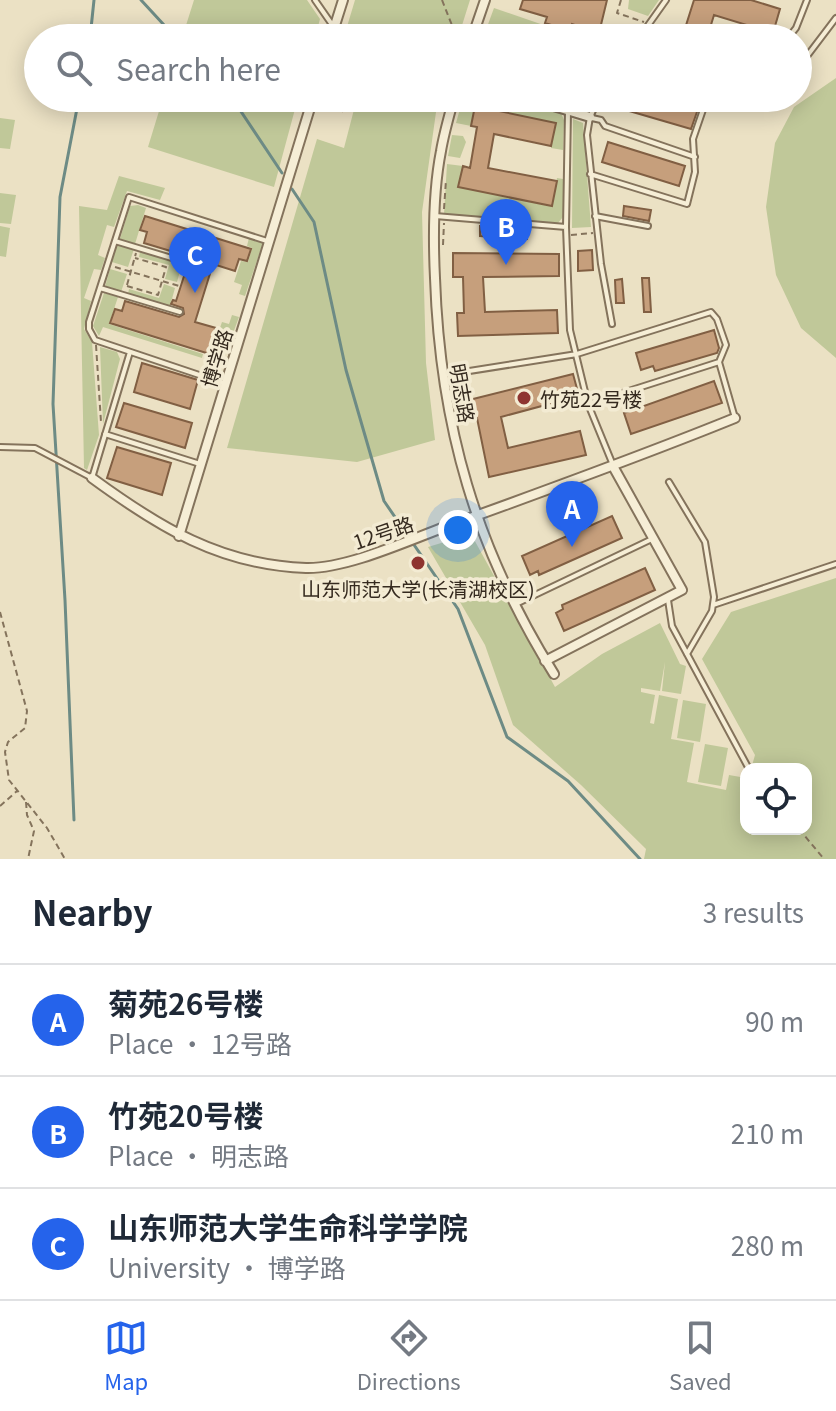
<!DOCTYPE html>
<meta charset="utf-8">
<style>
:root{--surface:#fff;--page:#f2f2f3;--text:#1f2937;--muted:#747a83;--line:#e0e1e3;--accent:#2563eb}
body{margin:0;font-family:Georgia,"Noto Sans SC",serif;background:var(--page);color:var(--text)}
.controls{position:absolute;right:24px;bottom:24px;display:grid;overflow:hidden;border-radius:16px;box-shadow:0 4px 20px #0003}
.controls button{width:72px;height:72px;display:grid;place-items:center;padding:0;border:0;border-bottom:2px solid var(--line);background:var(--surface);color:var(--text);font:40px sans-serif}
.you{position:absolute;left:458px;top:530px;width:28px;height:28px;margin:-20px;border:6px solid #fff;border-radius:50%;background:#1a73e8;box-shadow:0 0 0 12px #1a73e833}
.badge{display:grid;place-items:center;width:52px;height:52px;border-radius:50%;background:var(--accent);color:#fff;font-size:26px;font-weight:700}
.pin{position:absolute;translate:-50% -66px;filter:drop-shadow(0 2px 4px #0008)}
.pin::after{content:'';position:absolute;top:42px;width:28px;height:24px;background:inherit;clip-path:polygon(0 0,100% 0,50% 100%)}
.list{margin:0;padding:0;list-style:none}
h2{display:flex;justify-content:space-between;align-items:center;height:104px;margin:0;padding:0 32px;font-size:34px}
h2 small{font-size:26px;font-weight:400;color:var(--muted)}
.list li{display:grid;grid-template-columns:52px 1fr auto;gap:24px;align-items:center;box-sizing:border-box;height:112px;padding:0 32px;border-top:2px solid var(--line)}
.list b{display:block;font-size:30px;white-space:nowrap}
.list p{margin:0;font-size:26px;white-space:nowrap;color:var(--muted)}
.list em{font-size:26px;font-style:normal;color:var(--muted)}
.icon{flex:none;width:44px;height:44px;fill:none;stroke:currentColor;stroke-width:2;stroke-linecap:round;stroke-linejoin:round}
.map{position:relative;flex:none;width:836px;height:859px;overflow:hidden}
.search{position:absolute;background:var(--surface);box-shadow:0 4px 20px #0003;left:24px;right:24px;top:24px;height:88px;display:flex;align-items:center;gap:20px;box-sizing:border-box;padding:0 28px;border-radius:44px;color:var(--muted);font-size:30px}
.sheet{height:440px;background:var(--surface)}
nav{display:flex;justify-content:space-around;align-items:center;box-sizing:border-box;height:112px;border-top:2px solid var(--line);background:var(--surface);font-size:22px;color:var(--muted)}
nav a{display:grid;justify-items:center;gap:4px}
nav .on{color:var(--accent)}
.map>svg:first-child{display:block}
.green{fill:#c0c899}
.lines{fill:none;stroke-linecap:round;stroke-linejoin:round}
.stream{stroke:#6d8b85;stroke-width:3}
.building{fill:#c69f7c;stroke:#815f43;stroke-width:2}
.service-casing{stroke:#84735c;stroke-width:8}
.minor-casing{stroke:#84735c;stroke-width:12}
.path{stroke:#84735c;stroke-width:2;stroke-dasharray:6 4;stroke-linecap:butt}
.service{stroke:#f6eed6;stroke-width:4}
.minor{stroke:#f6eed6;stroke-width:8}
.poi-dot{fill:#8e3430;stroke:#f3ebd3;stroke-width:3}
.labels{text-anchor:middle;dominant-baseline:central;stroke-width:7;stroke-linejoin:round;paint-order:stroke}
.street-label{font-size:20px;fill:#352a1f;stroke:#f3ebd3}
.poi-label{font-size:20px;fill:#352a1f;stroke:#f3ebd3;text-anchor:start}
</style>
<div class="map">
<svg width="836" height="859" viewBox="0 0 836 859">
<rect width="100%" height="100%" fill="#ebe1c4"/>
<path class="green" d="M194,0H307L320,19L315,38H182Z
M355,0H470L458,38H373L346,30Z
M629,0H659L648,16L628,9Z
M494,8L581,38H483Z
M836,78V358L801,328L776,275L766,207L775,143L794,107Z
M163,98H298L274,187L148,147Z
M357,98H438L422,212L426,363L435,440L357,462L227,448L317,139L344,148Z
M463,98H511L561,113L564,120L563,150L551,148L556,123L475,106L471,126L456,123Z
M0,118L15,120L10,149L0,148Z
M573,119L583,123L591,227L572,228Z
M452,135L463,136L466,142L460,158L448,156Z
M447,164L463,166L459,187L551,206L557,178L563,179V217L558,223L444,214Z
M119,176L165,188L160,200L127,191L114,227L107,225L98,255L105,258L101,270L94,269L84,298L91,301L84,329L92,342L99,435L87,470L84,468L79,206L107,210Z
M0,193L16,195L11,224L0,223Z
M138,205L146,208L135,244L120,239L130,206Z
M0,226L10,228L6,257L0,256Z
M249,238L263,243L245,296L239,294L242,285L234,282L241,261L248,262L252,248L247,246Z
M117,244L134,249L128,267L112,262Z
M140,252L182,264L177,282L165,279L169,265L139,257Z
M110,269L127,274L121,292L105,287Z
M164,284L175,288L170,306L128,294L129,289L159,298Z
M104,293L118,297L109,324L203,354L202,358L103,327L99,336L93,326Z
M232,315L239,317L218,374L206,370L210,355L217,357L221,344L215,342L222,322L229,324Z
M100,347L117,352L120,359L103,424Z
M471,534L555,687L602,654L660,623L680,664L686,666L681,694L662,691L665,662L660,691L641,688V692L655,695L650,723L654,724L659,695L678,699L671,739L694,743L687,782L726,790L729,775L746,778V829H806V769H751L755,755L702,659L731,612L836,578V859H644L646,849L581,785L513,725L485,645L428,547Z
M683,700L706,704L700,742L677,738Z
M705,744L728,748L721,786L698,782Z"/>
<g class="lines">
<path class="stream" d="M141,0L176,38
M90,38L94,0
M232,98L282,173
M292,189L314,222L346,370L384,501L458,609L507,737L568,781L640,859
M74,820L65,600L53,404L60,197L79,98"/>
</g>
<path class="building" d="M523,0H607L599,33L572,24L570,31L545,23L547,17L520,9Z
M694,0H751L780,9L773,33L714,15L707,38H682Z
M332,98H346L342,111L329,107Z
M622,98H661L698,109L691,129L619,108Z
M475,106L556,123L551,146L494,134L488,168L557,181L552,206L458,187L463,166L470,168L477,127L471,126Z
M608,142L685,166L679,186L602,162Z
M624,206L651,210L649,221L623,216Z
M145,216L251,249L247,261L239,259L235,271L213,264L195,322L216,328L211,343L219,345L216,356L110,323L115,309L122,311L125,301L179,317L184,314L183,308L171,304L173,300L176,301L185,273L182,272L183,267L195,270L199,268L200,263L187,256L144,243L147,232L140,230Z
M480,226L527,230V239L480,236Z
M592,250L593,270L578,271V251Z
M453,253L559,254V276L483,277L485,312L557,310L558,333L458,336L457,313H464L463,277H453Z
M642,278H649L651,312H644Z
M622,279L624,303H616L615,280Z
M714,330L719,348L717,353L655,371L653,366L641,370L636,353Z
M142,363L198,380L190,409L134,392Z
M573,374L579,396L501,417L508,448L580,431L586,455L489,477L477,418L474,419L469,400Z
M714,381L722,403L631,434L624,413Z
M124,403L192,423L185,448L116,427Z
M117,447L171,463L162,495L107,478Z
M612,516L622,538L539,575L538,571L530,575L522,556Z
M645,568L655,590L564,631L556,613L563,609L562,605Z"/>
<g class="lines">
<g class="service-casing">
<path id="service" d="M315,0L333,26
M639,38L666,0
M788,38L796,28L807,0
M798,68L836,18
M599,98L590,117L587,135L601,264L612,324
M568,111L566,227L570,330L588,404L613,465
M592,118L601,120L605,126L695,157
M590,174L687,204L695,172L693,139L707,98
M435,216L566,227
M595,216L648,226
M115,241L195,265
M100,288L180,312
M444,375L577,354L711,312L717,319L726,345L719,362L735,418
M223,383L95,340L89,329V322L129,197L267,241
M588,404L719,362
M105,434L200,464
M0,447L35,448L92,478L130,352
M669,482L705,542L714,597L712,611L687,654
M668,600L672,626L749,769
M516,604L652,539
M713,605L836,564"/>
</g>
<g class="minor-casing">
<path id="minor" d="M331,38L343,0
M472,38L485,0
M454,98C449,116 444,133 441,151C433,192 433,237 435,278C440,426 476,549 554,674
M527,98L590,117
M92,478C159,527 220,565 306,568C346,569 407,541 445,527C542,492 639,457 735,418
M179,536L313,98
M545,661L682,590L614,468"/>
</g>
<path class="path" d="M442,0L457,38
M621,0L617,13L644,22
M444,209L446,180
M571,235L593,233
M443,245L444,223
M115,267L179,286
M127,285L136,253
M127,286L158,295L166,267L135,258
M96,345L101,422
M0,612L27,711L25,728L8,742L5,752L9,780L47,828L65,859
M26,802L27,815L34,831L28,859
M0,806L17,791
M799,829L824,859"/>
<use href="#service" class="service"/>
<use href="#minor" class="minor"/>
</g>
<g class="poi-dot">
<circle cx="524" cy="398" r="8"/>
<circle cx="418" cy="563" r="8"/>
</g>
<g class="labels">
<g class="street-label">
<text transform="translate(216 358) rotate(-73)">博学路</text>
<text transform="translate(463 393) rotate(80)">明志路</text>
<text transform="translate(383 532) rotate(-19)">12号路</text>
</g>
<g class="poi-label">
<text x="540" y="398">竹苑22号楼</text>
<text x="418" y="588" text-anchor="middle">山东师范大学(长清湖校区)</text>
</g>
</g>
</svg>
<div class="controls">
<button><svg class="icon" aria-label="locate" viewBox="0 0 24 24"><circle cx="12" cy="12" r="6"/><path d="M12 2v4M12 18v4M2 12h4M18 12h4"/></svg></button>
</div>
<div class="you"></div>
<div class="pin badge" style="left:572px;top:547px">A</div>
<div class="pin badge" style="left:506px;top:265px">B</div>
<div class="pin badge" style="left:195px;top:293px">C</div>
<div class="search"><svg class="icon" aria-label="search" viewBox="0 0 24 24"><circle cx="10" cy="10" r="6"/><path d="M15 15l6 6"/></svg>Search here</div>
</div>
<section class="sheet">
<h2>Nearby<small>3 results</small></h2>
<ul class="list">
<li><span class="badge">A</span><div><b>菊苑26号楼</b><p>Place · 12号路</p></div><em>90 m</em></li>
<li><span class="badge">B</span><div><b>竹苑20号楼</b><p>Place · 明志路</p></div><em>210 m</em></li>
<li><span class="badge">C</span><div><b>山东师范大学生命科学学院</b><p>University · 博学路</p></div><em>280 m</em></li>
</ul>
</section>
<nav>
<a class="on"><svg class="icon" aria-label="map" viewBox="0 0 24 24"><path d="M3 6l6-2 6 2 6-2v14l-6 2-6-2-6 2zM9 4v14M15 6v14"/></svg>Map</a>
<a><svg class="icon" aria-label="directions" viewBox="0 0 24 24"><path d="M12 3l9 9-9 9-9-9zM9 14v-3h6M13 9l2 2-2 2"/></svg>Directions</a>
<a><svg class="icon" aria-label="saved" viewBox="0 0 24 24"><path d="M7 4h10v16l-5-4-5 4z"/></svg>Saved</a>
</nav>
